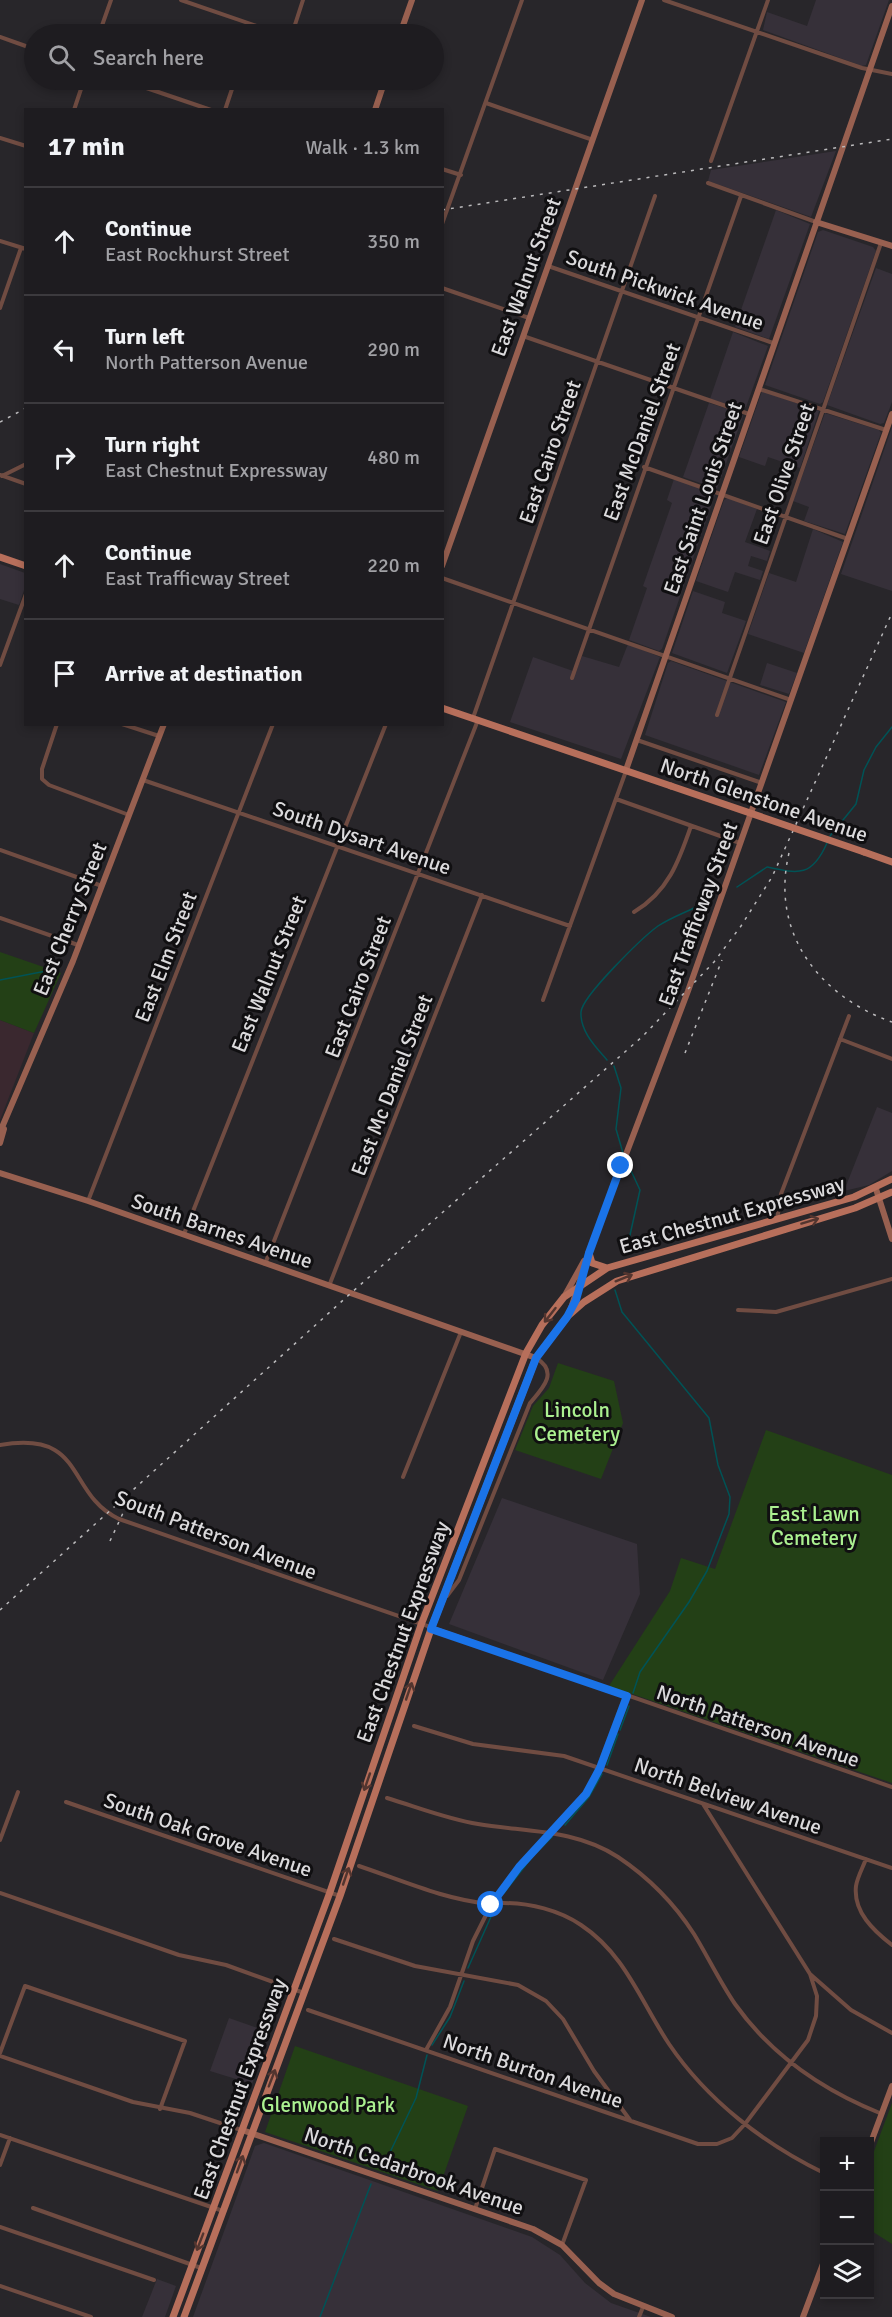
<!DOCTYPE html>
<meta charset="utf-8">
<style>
:root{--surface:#1e1c20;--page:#2b292d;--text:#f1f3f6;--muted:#a1a1a5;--line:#3c3a3e}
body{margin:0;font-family:Signika,sans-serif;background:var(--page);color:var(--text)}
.controls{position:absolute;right:18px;bottom:18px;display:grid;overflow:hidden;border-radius:0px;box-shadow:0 3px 9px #0003}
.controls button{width:54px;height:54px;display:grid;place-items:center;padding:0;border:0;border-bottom:2px solid var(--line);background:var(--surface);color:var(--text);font:30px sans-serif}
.stop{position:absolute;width:18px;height:18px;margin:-14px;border:4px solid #1a73e8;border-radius:50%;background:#fff}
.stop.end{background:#1a73e8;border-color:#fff;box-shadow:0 2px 6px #0008}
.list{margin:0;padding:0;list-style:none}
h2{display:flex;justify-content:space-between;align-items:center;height:78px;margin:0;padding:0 24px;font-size:26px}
h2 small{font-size:20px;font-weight:400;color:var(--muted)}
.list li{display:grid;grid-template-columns:39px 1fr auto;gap:18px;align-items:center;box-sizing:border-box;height:108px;padding:0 24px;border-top:2px solid var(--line)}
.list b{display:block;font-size:22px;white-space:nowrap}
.list p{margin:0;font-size:20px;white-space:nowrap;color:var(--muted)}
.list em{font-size:20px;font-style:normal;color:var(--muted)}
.icon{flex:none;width:33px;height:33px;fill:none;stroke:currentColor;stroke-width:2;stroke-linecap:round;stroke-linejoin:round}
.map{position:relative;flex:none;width:892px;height:2317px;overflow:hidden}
.search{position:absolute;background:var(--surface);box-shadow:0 3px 9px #0003;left:24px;top:24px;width:420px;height:66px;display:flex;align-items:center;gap:15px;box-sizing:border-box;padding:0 21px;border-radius:33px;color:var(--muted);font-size:22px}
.panel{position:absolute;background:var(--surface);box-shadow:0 3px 9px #0003;left:24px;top:108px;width:420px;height:618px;border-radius:0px}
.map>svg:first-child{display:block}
.built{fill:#363039}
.education{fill:#3a282f}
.green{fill:#234016}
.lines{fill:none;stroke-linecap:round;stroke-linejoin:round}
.stream{stroke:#005356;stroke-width:1.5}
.street{stroke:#704c42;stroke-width:4}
.secondary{stroke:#986050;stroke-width:6}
.primary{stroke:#b76f5b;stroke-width:7}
.rail{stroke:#bbbabc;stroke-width:1.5;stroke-dasharray:3 6;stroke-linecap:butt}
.primary-bridge{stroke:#b76f5b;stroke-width:7}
.oneway{stroke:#53352f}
.route{stroke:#1a73e8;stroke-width:8}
.labels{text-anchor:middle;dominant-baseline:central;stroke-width:6;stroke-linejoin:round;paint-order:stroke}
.street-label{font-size:21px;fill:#dbdadc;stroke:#100f11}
.park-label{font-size:21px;fill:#abf090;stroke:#100f11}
</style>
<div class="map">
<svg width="892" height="2317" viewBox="0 0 892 2317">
<rect width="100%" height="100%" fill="#28262a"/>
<path class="built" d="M816,0H889L866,65L862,66L763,30L767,12L807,26Z
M836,151L811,217L708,181L711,170Z
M776,210L810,224L769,339L735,327Z
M823,230L873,247L876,251L823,402L820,404L765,385L818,232Z
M876,268L892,274V402L884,423L880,424L827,405Z
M733,332L768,346L746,407L743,409L710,399Z
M762,391L819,411L800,468L768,457L765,466L739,457Z
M709,403L741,413L743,416L717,489L683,477Z
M825,413L879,430L881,433L845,534L804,521L809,507L793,501Z
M892,427V591L841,574Z
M674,479L714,493L715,495L662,649L659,651L629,640L647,588L643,586L672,503L667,500Z
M728,498L757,509L745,542L770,551L767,561L751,556L748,566L763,571L760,580L735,572L728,592L696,581L724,500Z
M813,529L843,542L804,653L748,634L769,573L796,582Z
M0,564L25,573V587L19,605L0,599Z
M693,591L725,602L722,613L746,621L727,673L672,653Z
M628,644L660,657L621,759L510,722L533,657L576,672L582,656L619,667Z
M671,661L786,702L759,775L645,735L668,663Z
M767,663L797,673L789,694L760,685Z
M877,1107L892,1113V1171L869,1185L844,1191Z
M502,1498L637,1544L640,1594L603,1680L449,1624Z
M229,2018L263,2030L258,2043L266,2046L252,2084L210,2071Z
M264,2143L532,2237L560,2255L585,2283L611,2303L651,2317H193L255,2146Z
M157,2279L176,2286L165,2317H142Z"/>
<path class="education" d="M0,1020L34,1033L0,1120Z"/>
<path class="green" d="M0,952L61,973L34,1033L0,1020Z
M558,1363L614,1381L623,1423L601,1479L515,1450L533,1406L549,1388Z
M766,1430L892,1475V1783L609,1686L670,1591L681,1558L715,1569Z
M295,2046L468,2106L438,2191L265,2132Z
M892,2103V2244L870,2230V2162Z"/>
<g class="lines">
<path class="stream" d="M830,836L856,804L864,770L876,747L892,727
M737,887L767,867C799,874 812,877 827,843
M0,980L46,971L56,974
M607,1060C595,1046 580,1031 581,1012C582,996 643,937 658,926C670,918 684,913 696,907
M614,1066L621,1088L616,1129L623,1153
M626,1160L640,1190L626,1253
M615,1290L622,1312L709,1418L718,1465L730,1497L729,1514L707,1571L689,1602L640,1672L633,1693
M620,1730L629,1706
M607,1765L618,1734
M565,1825L589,1797L602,1774
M504,1893L533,1856L552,1837
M468,1968L494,1910
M432,2045L450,2017L464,1981
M382,2169L416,2098L427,2055
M320,2317L371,2184"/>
<path class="street" d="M181,0L280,34
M664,0L862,68L892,74
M99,34L111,0
M250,34L253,25
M292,34L303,0
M0,37L34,49
M123,80L211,110
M486,103L593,140
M74,110L84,80
M225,110L235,80
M0,138L26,146
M711,161L768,0
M442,169L461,175
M708,183L816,222
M442,224L522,0
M0,241L26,249
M548,266L773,343
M442,288L529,318
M0,308L21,248
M523,336L749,414
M759,389L886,430
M644,467L848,539
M0,475L26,484
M2,476L26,464
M442,578L791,700
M0,665L26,594
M572,678L741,196
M717,715L881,243
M473,718L655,196
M57,724L42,769V779L49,785L129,815
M122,724L159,736
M637,740L762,783
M143,780L570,926
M616,799L740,843
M0,850L102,886
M634,912C668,892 679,861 691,826
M0,918L78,945
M543,1000L626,771
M840,1039L892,1059
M88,1201L273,724
M777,1220L781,1194L849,1016
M184,1234L386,724
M265,1264L478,720
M329,1286L482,895
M738,1310L776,1312L892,1279
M0,1445C87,1430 65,1493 119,1519L892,1787
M403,1477L461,1332
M447,1596L459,1580L530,1403C543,1388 559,1372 536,1358
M414,1726L473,1744L564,1756L892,1868
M387,1798C417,1807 447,1819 478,1824C526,1832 575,1829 618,1857C648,1877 674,1903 694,1934C708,1957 720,1982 735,2004C772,2056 824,2091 882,2114
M66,1802L340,1896
M703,1804L810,1974L851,2010L892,2033
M0,1840L18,1792
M866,1859C863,1867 857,1878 856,1886C853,1912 874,1931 892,1945
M359,1866C401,1880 445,1900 490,1904C494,1905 499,1903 503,1903C530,1903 559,1910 581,1925C625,1954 641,2002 669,2044C707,2100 764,2144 824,2173
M0,1893L179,1955L226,1965L304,1993
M334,1939L415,1966L518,1985L546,2001L563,2019L594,2071L630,2120
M308,2010L698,2144H717L732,2138L745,2124L808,2040L816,2016L817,1996L810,1974
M426,2050L450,2007L473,1941L491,1905L519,1867L586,1794L600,1768L627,1696
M0,2053L25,1986L185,2041L160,2109
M0,2056L133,2102L190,2113L241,2130
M0,2135L223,2211
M0,2165L10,2138
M33,2208L201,2268
M475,2209L495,2149L586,2180L562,2245
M0,2227L154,2280
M0,2286L91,2317
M639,2317L643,2307"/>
<path class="secondary" d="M400,34L412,0
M375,110L385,80
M816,222L892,246
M442,566L642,0
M626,770L892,6
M0,1132L73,961L164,724
M0,1143L4,1129
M0,1173L88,1201L536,1358
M876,1189L892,1239
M564,1297L584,1261
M569,1314L595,1236L688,991L892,414
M242,2130L533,2229L562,2245L599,2283L614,2294L672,2317
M870,2145L892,2086
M803,2317L824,2261"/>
<path class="primary" d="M0,557L26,566
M442,708L671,786
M864,852L892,862
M589,1253L592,1263L607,1268
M173,2317L330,1892L421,1625L526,1353L542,1325L564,1297L607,1268L854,1197L892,1179
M184,2317L340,1896L431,1629L536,1358L567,1317L584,1302L617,1281L855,1208L892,1192"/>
<path class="rail" d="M442,210L892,139
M0,422L26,408
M789,853C770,933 819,996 892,1022
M685,1053L722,960
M110,1541L130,1498
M0,1610L351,1293L643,1036L714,962L741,926L772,877L892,613"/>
<path class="primary-bridge" d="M671,786L864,852"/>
</g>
<defs><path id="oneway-shaft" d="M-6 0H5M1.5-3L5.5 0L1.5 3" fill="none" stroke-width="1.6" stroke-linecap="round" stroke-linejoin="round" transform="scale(1.5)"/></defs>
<g class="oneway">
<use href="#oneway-shaft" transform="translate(810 1221) rotate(-17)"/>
<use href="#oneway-shaft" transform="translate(624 1278) rotate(-22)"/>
<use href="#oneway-shaft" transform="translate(550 1315) rotate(128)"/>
<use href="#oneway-shaft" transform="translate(409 1691) rotate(-71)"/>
<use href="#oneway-shaft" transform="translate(367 1782) rotate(109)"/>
<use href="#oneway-shaft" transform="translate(346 1876) rotate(-71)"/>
<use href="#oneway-shaft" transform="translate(272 2078) rotate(-69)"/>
<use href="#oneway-shaft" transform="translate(240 2164) rotate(-70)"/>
<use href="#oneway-shaft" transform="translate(200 2242) rotate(111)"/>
</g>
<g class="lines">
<path class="route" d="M491,1905L519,1867L586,1794L600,1768L627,1696L431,1629L536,1358L567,1317L576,1300L589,1253L621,1166"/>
</g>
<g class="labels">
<g class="street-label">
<text transform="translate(526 277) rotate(-70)">East Walnut Street</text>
<text transform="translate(665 290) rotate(19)">South Pickwick Avenue</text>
<text transform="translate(642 432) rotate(-70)">East McDaniel Street</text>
<text transform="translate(550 452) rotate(-71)">East Cairo Street</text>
<text transform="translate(784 474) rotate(-71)">East Olive Street</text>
<text transform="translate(703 498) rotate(-71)">East Saint Louis Street</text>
<text transform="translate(764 800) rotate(19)">North Glenstone Avenue</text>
<text transform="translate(362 838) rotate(19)">South Dysart Avenue</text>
<text transform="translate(698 914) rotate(-70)">East Trafficway Street</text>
<text transform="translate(70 919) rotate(-68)">East Cherry Street</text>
<text transform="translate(166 957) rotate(-69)">East Elm Street</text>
<text transform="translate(269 974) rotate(-68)">East Walnut Street</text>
<text transform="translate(358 987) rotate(-69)">East Cairo Street</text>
<text transform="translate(392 1085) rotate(-69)">East Mc Daniel Street</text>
<text transform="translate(732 1215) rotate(-16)">East Chestnut Expressway</text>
<text transform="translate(222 1231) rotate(19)">South Barnes Avenue</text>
<text transform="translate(216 1535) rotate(21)">South Patterson Avenue</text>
<text transform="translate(403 1632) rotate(-70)">East Chestnut Expressway</text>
<text transform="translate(758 1726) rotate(19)">North Patterson Avenue</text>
<text transform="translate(728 1796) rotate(19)">North Belview Avenue</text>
<text transform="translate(208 1835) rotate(19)">South Oak Grove Avenue</text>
<text transform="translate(533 2071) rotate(19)">North Burton Avenue</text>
<text transform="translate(240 2089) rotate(-70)">East Chestnut Expressway</text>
<text transform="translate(414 2171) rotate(19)">North Cedarbrook Avenue</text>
</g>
<g class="park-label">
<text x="577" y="1410">Lincoln<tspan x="577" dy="24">Cemetery</tspan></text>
<text x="814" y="1514">East Lawn<tspan x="814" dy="24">Cemetery</tspan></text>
<text x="328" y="2105">Glenwood Park</text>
</g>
</g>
</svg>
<div class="controls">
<button>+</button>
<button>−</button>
<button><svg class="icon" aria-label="layers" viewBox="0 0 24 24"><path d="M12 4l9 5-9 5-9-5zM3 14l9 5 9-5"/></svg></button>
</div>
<div class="stop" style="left:491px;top:1905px"></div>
<div class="stop end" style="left:621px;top:1166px"></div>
<div class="search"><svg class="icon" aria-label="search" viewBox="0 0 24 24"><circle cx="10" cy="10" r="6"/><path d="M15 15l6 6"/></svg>Search here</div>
<section class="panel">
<h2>17 min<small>Walk · 1.3 km</small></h2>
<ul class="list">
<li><svg class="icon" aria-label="ahead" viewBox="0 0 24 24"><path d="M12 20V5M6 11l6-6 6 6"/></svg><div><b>Continue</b><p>East Rockhurst Street</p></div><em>350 m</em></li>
<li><svg class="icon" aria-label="left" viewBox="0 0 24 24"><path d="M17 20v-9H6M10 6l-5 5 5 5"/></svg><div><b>Turn left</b><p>North Patterson Avenue</p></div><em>290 m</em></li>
<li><svg class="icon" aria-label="right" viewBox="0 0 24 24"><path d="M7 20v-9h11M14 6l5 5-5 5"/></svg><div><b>Turn right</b><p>East Chestnut Expressway</p></div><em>480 m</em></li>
<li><svg class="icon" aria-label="ahead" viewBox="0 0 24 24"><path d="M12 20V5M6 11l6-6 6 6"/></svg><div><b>Continue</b><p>East Trafficway Street</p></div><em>220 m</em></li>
<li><svg class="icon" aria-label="arrive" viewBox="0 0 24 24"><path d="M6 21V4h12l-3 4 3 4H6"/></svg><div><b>Arrive at destination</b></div></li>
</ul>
</section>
</div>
